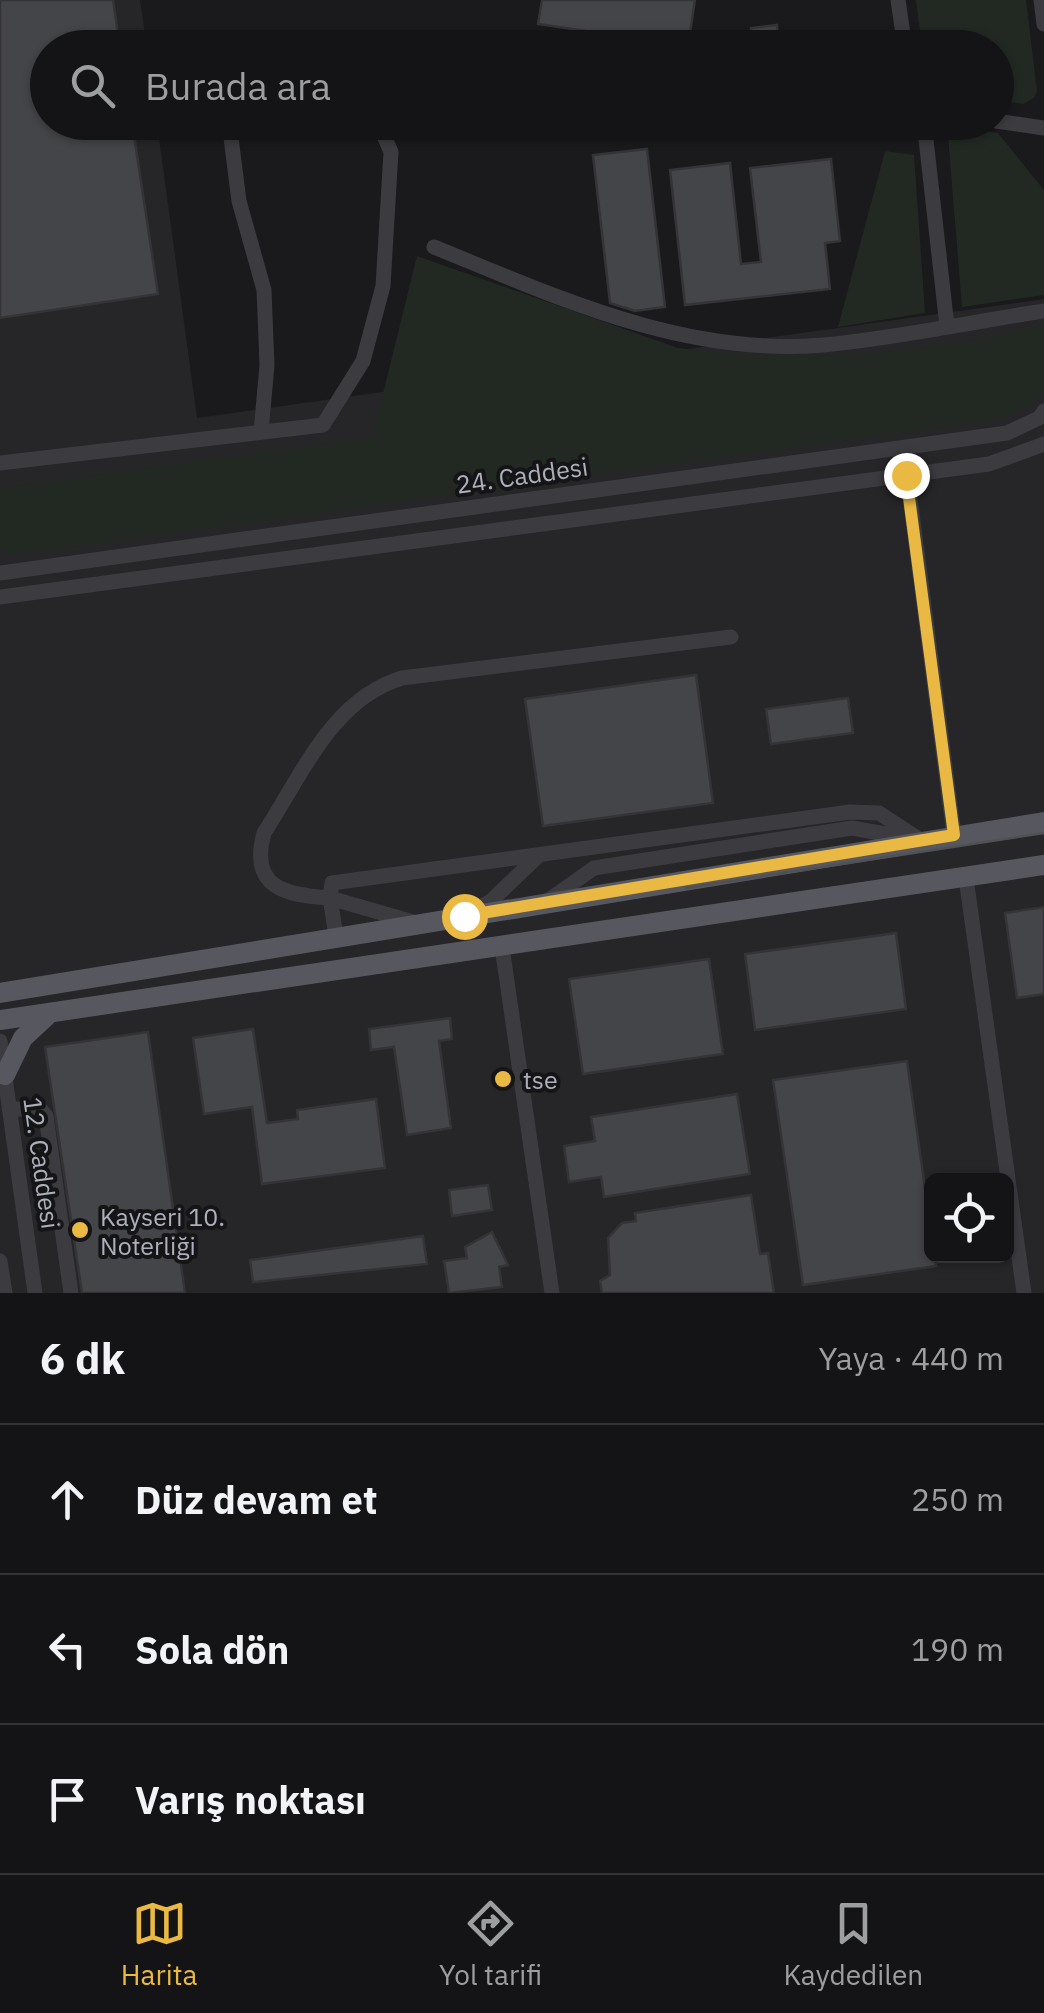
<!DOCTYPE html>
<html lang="tr">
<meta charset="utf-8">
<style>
:root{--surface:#141315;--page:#1d1c1e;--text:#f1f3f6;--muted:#9d9ea0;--line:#333234;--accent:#e9b944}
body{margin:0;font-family:"IBM Plex Sans",sans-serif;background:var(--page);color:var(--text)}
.controls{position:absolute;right:30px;bottom:30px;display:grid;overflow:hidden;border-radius:15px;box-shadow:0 2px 8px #0004}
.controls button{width:90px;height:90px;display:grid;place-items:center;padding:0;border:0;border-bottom:2px solid var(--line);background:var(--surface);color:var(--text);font:50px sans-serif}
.stop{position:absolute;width:30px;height:30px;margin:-22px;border:8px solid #e9b944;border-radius:50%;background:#fff}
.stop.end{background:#e9b944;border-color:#fff;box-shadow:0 2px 10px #0008}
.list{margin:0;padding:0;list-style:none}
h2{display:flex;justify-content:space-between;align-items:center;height:130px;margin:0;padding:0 40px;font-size:42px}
h2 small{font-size:32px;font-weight:400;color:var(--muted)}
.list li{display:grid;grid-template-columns:65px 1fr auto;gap:30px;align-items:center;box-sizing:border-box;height:150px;padding:0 40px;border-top:2px solid var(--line)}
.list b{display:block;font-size:38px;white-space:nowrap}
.list em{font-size:32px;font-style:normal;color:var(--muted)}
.icon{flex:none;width:55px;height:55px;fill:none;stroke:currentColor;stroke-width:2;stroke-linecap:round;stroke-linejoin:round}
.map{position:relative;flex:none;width:1044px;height:1293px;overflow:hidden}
.search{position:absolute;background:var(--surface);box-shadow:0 2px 8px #0004;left:30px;right:30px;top:30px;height:110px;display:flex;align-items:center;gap:25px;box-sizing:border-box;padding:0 35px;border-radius:55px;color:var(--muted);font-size:38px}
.sheet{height:580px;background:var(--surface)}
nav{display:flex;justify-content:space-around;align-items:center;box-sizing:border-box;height:140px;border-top:2px solid var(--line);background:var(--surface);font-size:28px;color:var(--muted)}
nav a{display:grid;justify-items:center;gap:5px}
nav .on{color:var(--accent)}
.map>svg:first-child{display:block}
.built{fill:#262528;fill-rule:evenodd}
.green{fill:#222923}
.building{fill:#444548;stroke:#343437;stroke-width:2.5}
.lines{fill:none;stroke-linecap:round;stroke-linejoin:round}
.minor{stroke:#3b3b40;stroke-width:15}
.major{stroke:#57585f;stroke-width:20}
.tram{stroke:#505157;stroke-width:2.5}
.route{stroke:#e9b944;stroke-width:12}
.poi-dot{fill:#e9b944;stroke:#151417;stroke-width:4}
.labels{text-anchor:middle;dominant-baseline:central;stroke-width:8;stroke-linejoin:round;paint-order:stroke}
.street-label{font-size:25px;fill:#adb0ba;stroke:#151417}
.poi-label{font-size:25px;fill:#adb0ba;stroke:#151417;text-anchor:start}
</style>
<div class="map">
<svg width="1044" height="1293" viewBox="0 0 1044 1293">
<rect width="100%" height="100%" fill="#1a191c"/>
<path class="built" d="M0,0H140L147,47L48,48V122L157,123L197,418L1044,299V1293H0ZM932,1180H1006V1256H932Z"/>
<path class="green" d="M916,0H1026L1037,91L1034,98L1023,104L997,100L996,48L922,47Z
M947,124L998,133L1044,190V295L962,307Z
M885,151L914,155L925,313L838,327Z
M417,256L678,348C802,364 922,356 1044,325V392L1027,408L1002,419L14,555L0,550V488L372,438Z"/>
<path class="building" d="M0,0H113L120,48H48V122H132L158,294L0,318Z
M542,0H695L688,46L538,24Z
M777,25L779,48H753L751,28Z
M647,149L665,307L635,311L610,303L593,155Z
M831,159L840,241L825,243L830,289L685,305L670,170L730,163L741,264L761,262L750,168Z
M696,675L713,803L543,826L525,699Z
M848,698L853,733L771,744L766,709Z
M1044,907V994L1017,998L1005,913Z
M896,933L906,1009L755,1030L745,954Z
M709,959L723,1054L583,1074L569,979Z
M450,1018L452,1039L439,1041L451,1128L407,1135L394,1047L371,1050L369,1029Z
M253,1029L267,1123L298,1119L297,1110L376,1099L385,1168L262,1184L252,1107L204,1114L193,1038Z
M148,1032L185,1293H82L45,1047Z
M907,1061L936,1266L803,1285L773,1080Z
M737,1094L750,1174L604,1197L601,1177L569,1182L564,1146L595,1141L591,1117Z
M488,1185L492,1210L452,1216L449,1190Z
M751,1195L760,1254L768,1253L774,1293H602L600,1281L610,1275L608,1238L622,1223L636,1221L635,1213Z
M492,1232L508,1265L499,1267L502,1287L449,1293L444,1261L467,1258L465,1247Z
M423,1236L427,1264L253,1282L250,1260Z"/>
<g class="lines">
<path class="minor" d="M898,0L905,48
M1041,0L1044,24
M996,121L1044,128
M229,122L239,201L264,290L267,365L261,432
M924,122L947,326
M434,247C559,298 686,357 824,345C898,338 971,322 1044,311
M0,463L323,425L363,361L383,286L391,152L378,122
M907,475L954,835
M0,573L1007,433L1039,418L1044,411
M0,597L989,464L1044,444
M966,878L1024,1293
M546,902L594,868L852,828L913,839
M472,912L491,901L538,856
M413,922L330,898L332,883L850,812L879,813L922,841
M336,936L330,898C285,895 249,888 264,833C302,775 332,699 402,678L731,637
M502,947L552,1293
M0,1041L35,1293
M9,1109H40L46,1116L71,1293
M0,1261L5,1293"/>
<path class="major" d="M0,993L1044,822
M0,1020L1044,865
M5,1075L23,1038L50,1013"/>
<path class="tram" d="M686,888L1044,833"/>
</g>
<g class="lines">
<path class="route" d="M464,916L954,835L906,475"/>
</g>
<g class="poi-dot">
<circle cx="503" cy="1079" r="10"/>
<circle cx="80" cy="1230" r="10"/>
</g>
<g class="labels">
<g class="street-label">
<text transform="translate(522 475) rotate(-8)">24. Caddesi</text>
<text transform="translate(42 1163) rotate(82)">12. Caddesi</text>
</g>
<g class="poi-label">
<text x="523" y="1079">tse</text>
<text x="100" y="1216">Kayseri 10.<tspan x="100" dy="29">Noterliği</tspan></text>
</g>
</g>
</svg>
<div class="controls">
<button><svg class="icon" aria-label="locate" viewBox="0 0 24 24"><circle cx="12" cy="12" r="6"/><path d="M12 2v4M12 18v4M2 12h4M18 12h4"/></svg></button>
</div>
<div class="stop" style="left:464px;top:916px"></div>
<div class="stop end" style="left:906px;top:475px"></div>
<div class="search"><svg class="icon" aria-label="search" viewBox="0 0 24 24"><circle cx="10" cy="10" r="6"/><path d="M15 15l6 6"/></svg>Burada ara</div>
</div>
<section class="sheet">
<h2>6 dk<small>Yaya · 440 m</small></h2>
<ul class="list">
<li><svg class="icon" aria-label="ahead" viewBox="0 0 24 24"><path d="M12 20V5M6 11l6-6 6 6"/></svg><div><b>Düz devam et</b></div><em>250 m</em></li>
<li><svg class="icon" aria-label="left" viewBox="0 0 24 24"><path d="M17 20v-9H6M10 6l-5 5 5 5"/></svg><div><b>Sola dön</b></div><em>190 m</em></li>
<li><svg class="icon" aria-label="arrive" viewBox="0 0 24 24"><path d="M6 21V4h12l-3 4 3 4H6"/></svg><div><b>Varış noktası</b></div></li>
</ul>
</section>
<nav>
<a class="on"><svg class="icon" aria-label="map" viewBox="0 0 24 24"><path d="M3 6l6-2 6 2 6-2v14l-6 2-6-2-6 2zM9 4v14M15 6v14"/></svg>Harita</a>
<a><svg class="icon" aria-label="directions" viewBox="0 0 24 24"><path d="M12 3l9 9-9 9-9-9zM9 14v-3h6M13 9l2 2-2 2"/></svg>Yol tarifi</a>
<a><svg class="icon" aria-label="saved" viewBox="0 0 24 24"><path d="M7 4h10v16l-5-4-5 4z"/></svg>Kaydedilen</a>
</nav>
